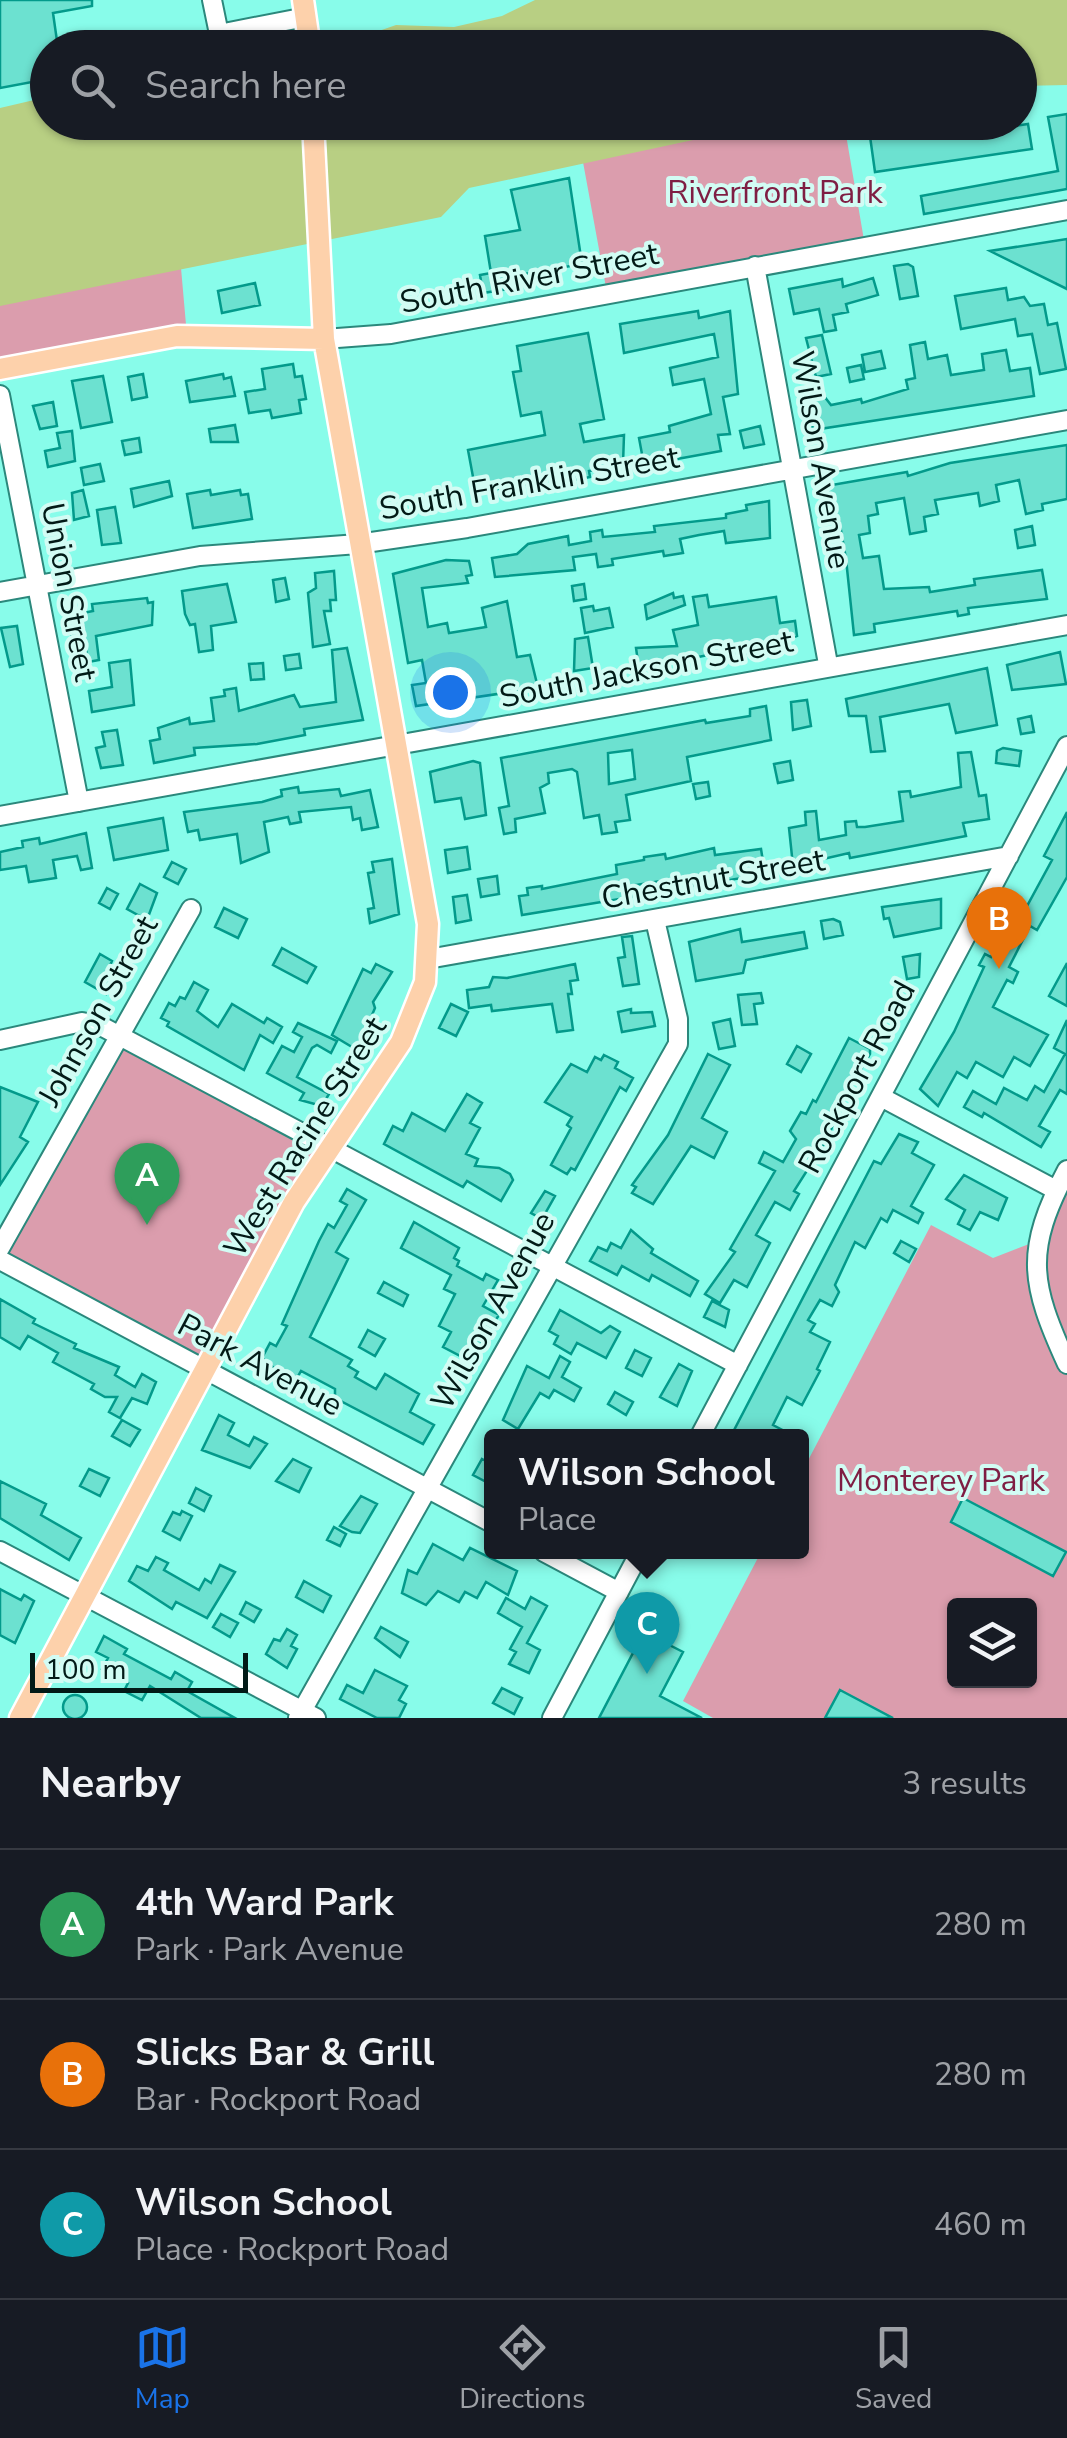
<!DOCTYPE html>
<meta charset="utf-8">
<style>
:root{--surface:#171b24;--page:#20242c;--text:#f1f3f6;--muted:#9ea1a6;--line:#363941;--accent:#1a73e8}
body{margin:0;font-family:"Nunito Sans",sans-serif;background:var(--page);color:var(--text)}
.controls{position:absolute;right:30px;bottom:30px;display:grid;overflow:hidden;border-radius:10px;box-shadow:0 2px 8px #0004}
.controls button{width:90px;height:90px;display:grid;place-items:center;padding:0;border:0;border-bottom:2px solid var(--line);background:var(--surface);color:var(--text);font:50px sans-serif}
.scale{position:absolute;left:30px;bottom:25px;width:218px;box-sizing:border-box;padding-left:10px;border:5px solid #021a17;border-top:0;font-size:28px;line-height:35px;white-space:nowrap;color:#021a17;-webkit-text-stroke:8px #d2fcf4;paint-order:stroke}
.you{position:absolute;left:450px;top:692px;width:35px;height:35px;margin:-25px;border:8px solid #fff;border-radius:50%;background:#1a73e8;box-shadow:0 0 0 15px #1a73e833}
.badge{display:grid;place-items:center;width:65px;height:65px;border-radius:50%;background:var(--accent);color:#fff;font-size:32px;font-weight:700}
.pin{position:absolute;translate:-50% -82px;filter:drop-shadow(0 2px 5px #0008)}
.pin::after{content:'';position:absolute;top:52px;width:35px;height:30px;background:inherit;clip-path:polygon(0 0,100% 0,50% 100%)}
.popup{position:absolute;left:484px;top:1429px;width:325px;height:130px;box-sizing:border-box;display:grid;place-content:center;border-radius:10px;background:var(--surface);filter:drop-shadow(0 2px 8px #0005);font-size:32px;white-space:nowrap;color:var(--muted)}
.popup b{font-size:38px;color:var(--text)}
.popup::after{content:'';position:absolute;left:50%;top:100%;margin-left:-20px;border:20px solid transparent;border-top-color:var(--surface)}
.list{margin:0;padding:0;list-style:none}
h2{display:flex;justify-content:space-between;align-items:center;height:130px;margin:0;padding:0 40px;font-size:42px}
h2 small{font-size:32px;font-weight:400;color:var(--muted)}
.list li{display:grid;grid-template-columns:65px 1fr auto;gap:30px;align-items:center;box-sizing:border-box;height:150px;padding:0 40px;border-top:2px solid var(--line)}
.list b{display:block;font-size:38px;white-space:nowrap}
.list p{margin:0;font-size:32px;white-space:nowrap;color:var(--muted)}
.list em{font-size:32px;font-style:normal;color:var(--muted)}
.icon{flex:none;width:55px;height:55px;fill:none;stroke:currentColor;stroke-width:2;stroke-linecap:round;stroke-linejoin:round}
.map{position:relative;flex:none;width:1067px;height:1718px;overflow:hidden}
.search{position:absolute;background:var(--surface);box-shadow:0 2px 8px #0004;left:30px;right:30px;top:30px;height:110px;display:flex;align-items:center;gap:25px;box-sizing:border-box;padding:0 35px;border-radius:55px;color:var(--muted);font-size:38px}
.sheet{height:580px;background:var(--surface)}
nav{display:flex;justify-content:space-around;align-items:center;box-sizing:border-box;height:140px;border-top:2px solid var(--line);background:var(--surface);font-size:28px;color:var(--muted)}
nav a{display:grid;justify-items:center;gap:5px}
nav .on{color:var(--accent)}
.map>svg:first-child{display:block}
.green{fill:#db9dad;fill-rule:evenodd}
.water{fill:#b8cf83}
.building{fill:#6ce1d0;stroke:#039a8b;stroke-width:2.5;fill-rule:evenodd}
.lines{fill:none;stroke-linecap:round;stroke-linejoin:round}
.minor-casing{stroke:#2b887c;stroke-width:22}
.major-casing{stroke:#fff;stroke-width:25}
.minor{stroke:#fff;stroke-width:18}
.major{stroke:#fdd1ab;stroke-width:20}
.labels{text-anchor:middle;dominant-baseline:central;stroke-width:8;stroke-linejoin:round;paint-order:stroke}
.park-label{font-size:32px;fill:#7f1e43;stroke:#d2fcf4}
.street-label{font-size:32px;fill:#021a17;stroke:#d2fcf4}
</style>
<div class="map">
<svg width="1067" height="1718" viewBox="0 0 1067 1718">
<rect width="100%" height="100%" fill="#88fcea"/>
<path class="green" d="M772,123H844L865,246L607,293L583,162Z
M181,268L187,336L0,369V305Z
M119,1035L330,1147L204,1370L0,1260Z
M1067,1170V1718H713L683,1701L761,1552H802V1472L931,1225L993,1258L1037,1241ZM954,1606H1030V1680H954Z"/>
<path class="water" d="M535,0H1067V85L1020,86V48L333,47L396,25L454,27L502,16Z
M47,97L48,122L772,123L469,188L441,217L0,306V108Z"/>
<path class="building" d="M0,0H92V6L53,13L58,48H48V79L0,88Z
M1067,114V189L924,214L921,196L1058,171L1048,117Z
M868,122H980L981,131L1028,124L1032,149L875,172Z
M569,178L582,264L519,275L521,287L483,293L480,275L491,273L485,236L520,230L511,190Z
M1067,239V289L990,251Z
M908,264L913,267L918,296L900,299L894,266Z
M873,278L878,295L846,304L848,312L833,315L836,330L824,332L819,309L794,314L789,289L842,279L843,287Z
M255,283L260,305L222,313L218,291Z
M1006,288L1008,300L1024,297L1030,306L1044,304L1048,325L1057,323L1066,369L1040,374L1032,334L1018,336L1015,319L961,329L955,296Z
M698,311L699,318L730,311L738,394L723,397L730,434L718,435L721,451L644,465L639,438L670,432L669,426L711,414L704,379L673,385L670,368L718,357L714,334L624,353L620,324Z
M588,333L604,419L580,424L584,442L624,435L623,464L589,471L590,477L559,483L558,478L476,493L468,450L545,435L541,412L521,416L513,372L521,371L517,346Z
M822,335L831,374L816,377L806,338Z
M925,342L928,359L947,355L951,375L984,370L982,354L1006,350L1010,371L1030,368L1034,396L813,430L808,399L824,396L831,405L861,399L862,403L908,389L906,380L915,378L910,345Z
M881,351L885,368L865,372L862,355Z
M293,364L295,377L302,376L306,399L299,400L301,413L272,418L270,410L249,413L245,392L265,389L262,369Z
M861,365L864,379L850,382L847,368Z
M143,374L147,397L132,400L128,377Z
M223,374L224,379L231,377L235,396L190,402L186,381Z
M103,376L112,422L81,428L72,381Z
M53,402L57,426L40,429L33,406Z
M235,425L238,442H211L209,429Z
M760,426L764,444L744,448L740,431Z
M72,431L75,461L48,467L45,451L60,448L57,433Z
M139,438L141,452L125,455L122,441Z
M1067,445V499L1042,504L1043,510L1026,514L1019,480L996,485L999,501L980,506L978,493L935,500L938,514L924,517L926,531L910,534L904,498L876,503L878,514L868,516L870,533L859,535L863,558L879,556L884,589L929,587L930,592L975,585L974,579L1042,570L1047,599L968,608L969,614L958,616L957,611L874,624L875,632L854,635L846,559L839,519L830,520L826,486L907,472L908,476L950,463Z
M100,464L104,481L84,485L81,468Z
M169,481L172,496L134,507L131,489Z
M83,490L89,516L74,520L72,493Z
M210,490L211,495L240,490L241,495L248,494L252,519L193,528L187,494Z
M769,501L770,538L726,543L724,531L699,535L680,539L683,553L664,556L663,551L612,559L613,565L598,567L596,554L573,557L575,570L495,577L492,558L517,554L528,544L568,536L569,545L591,541L590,532L602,530L603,537L655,532L654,526L726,518V514L747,510L746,505Z
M115,507L121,543L102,545L97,510Z
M1032,526L1035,545L1018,548L1015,530Z
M446,560L469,561L472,575L466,576L468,583L422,588L428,627L447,623L449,633L486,627L482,608L507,601L517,657L530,655L538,688L416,706L412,685L426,683L422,660L408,663L393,574Z
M334,571L336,600H330L331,611H324L330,644L313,647L308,593L316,588L315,573Z
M285,578L289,599L276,602L273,580Z
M227,584L236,622L211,626L213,650L199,652L195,624L190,625L185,614L182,591Z
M584,584L586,599L574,601L572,586Z
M673,593L674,598L683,596L685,605L647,619L645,605Z
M707,595L709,607L776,597L780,623L795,621L797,636L761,650L714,660L713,654L639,669L636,648L677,646L673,630L698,625L693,597Z
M147,598L148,603L153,602L152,625L96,636L99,660L88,662L85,643L82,637L72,638L68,616L93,611L92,604Z
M593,606L594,611L609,608L613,627L585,633L581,608Z
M17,626L23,664L10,667L1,628Z
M588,637L593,668L574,671L575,639Z
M347,648L363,720L304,729L305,735L257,744L194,748L195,755L154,763L150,741L160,739L158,728L189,718L190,724L214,721L211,698L225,696L224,690L236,688L239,711L294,695L300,707L336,702L332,650Z
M1060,652L1066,684L1012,690L1007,665Z
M299,654L301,668L286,670L284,656Z
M130,660L134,705L92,712L89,691L112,687L109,663Z
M263,663L264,679L251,680L249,664Z
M987,668L997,725L956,733L949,704L880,717L885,751L871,752L866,716H849L846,699Z
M807,700L811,726L793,730L791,702Z
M766,706L771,740L687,757L691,781L626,795L630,820L615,822L617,832L602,834L599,815L584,818L577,772L572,769L548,773L549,783L540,788L545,813L515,819L516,832L504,834L499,808L509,806L501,758L705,720L706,723L750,716V709ZM632,750L635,779L609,784L608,753Z
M1031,716L1034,732L1021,734L1018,719Z
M117,730L123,765L101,768L96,748L105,746L102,732Z
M1003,748L1021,751L1019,766L996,763L997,751Z
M971,752L979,796L986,795L989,819L963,823L966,836L850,858L849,853L793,866L789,828L806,825L805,812L816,811L819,840L846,835L845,822L856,821L857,827H865L903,821L899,792L910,791L911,797L961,787L958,753Z
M473,761L480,763L486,815L465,819L461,798L435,802L430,772Z
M790,761L793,780L778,783L774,764Z
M708,782L710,796L696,799L693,784Z
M298,787L299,793L339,789L341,796L370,790L378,827L362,830L360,818L353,820L351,807L299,812L301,822L290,824L288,817L264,822L269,852L241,863L237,834L200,840L198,830L188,832L184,812L262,802L282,796L281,790Z
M1067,812V877L1037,930L1030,926L1009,967L1018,972L1013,983L1007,980L993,1007L1048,1035L1030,1066L1014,1057L1003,1077L976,1062L967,1078L957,1072L938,1106L920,1089L954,1032L984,967L979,965L985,954L991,957L1019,902L1027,906L1052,860L1044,856Z
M163,818L168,850L114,860L108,828Z
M86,833L92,868L81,870L77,856L53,860L56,878L29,882L26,866L0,870V852L23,847L22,841L39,838L40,844Z
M467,847L470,869L448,873L445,850Z
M714,848L715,855L761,849L765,874L694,886L685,877L636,885L638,896L522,915L519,896L528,895L527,888L542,886V889L617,874L616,865L644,860V857L665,854L666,859Z
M392,859L399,914L370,923L368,909L374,908L368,873L374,872L372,862Z
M172,862L186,869L178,884L164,877Z
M497,876L499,894L481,897L478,879Z
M140,884L157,893L147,920L127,909Z
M107,888L118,894L110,909L99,903Z
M467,895L471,920L456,923L453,897Z
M941,899V928L894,937L889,918L884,919L882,907Z
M224,908L247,919L238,938L215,927Z
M833,919L840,922L843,935L824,939L821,921Z
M740,929L742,942L804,932L807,948L746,960L743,973L696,981L689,942Z
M632,936L639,984L623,986L618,958L625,957L622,937Z
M282,948L316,967L307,983L273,965Z
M100,954L112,961L108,970L116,974L106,994L85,982Z
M920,954L919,977L907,979L903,957Z
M1067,963V1006L1049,996Z
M376,964L392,972L373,1002L375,1008L357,1050L332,1035L363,969L371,973Z
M575,964L578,980L570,981L572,994H568L573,1030L557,1032L552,1004L492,1011L491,1005L469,1008L467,990L489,987L493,977L507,978Z
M194,982L208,990L197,1011L218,1027L232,1004L264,1023L267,1018L282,1027L273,1043L260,1035L244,1070L167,1026L169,1022L161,1018L169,1003L175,1006L180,997L185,999Z
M761,993L763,1003L754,1004L757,1024L742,1025L738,995Z
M451,1004L468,1012L456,1036L439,1028Z
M631,1009V1013L652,1012L655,1026L622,1032L618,1012Z
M730,1019L735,1046L719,1049L713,1023Z
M1067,1020V1094L1060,1090L1039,1126L1050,1132L1041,1147L984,1113L982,1117L964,1107L973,1091L996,1104L1004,1088L1027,1100L1035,1086L1044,1092L1065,1054L1054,1048Z
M298,1023L337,1041L331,1053L317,1045L312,1048L297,1077L329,1094L322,1106L300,1100L304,1093L267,1073L282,1046L294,1052L302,1037L293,1032Z
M849,1038L870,1049V1054L838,1109L829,1136L794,1191L799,1194L790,1210L775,1202L756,1235L770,1243L747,1287L734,1280L720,1303L705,1294L735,1252L730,1249L775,1171L759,1163L764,1152L783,1162L796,1139L790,1131L801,1112L806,1114L813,1100L816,1102Z
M797,1046L811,1054L801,1072L787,1064Z
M708,1054L730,1065L702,1118L727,1132L714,1158L691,1146L653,1204L632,1193L636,1187L632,1185L668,1135Z
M604,1055L618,1062L615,1068L633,1078L626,1091L620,1087L575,1170L571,1168L567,1174L551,1165L571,1128L567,1125L572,1117L545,1102L571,1064L587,1072L595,1057L601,1060Z
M0,1087L38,1102L20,1137L28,1142L0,1185Z
M467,1094L482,1103L470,1123L480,1128L466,1154L478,1159L475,1166L499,1168L510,1174L513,1180L501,1201L467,1181L463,1187L384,1144L393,1126L403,1131L412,1113L445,1131Z
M899,1134L918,1142L912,1153L934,1165L911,1206L923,1213L918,1223L893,1210L887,1222L881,1218L865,1248L855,1242L835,1285L839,1292L832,1306L820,1300L808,1320L815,1324L810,1332L830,1342L817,1369L820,1371L802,1405L787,1397L773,1425L794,1436H731L874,1161L881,1164Z
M964,1175L1007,1198L998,1220L980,1212L970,1230L958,1224L965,1210L946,1199Z
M347,1189L366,1200L336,1252L348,1259L310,1337L352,1360L348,1366L358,1372L355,1377L376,1389L385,1374L419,1394L410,1412L434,1425L423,1444L335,1398V1389L301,1371L297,1378L283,1370L281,1374L262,1358L270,1343L276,1346L287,1326L282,1324L319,1241L328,1224L334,1228L347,1205L340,1201Z
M545,1191L555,1196L542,1219L531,1213Z
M414,1222L459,1248L454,1258L459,1261L457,1266L483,1280L486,1274L498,1280L483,1306L499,1315L470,1361L443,1347L451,1332L439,1326L455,1294L444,1289L451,1275L401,1248Z
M631,1230L653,1249L651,1253L698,1281L690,1296L652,1275L649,1281L622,1266L617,1275L590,1261L598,1247L607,1251L611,1243L621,1248Z
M901,1241L916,1249L909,1262L894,1253Z
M384,1282L408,1295L403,1306L378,1293Z
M0,1299L35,1319L33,1323L76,1344L74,1348L119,1367L115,1375L135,1387L142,1374L156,1382L147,1404L132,1398L120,1418L109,1412L117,1397H105L91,1389L94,1384L53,1362L58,1353L28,1336L20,1349L0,1337Z
M712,1301L729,1310L725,1327L704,1317Z
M560,1310L601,1333L610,1326L620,1332L606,1358L577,1343L571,1354L554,1344L558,1336L549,1331Z
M368,1330L385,1339L375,1356L359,1347Z
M635,1350L651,1358L642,1376L626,1368Z
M560,1356L570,1362L562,1377L581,1388L574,1401L554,1390L549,1398L540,1393L518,1429L503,1420L527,1366L549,1378Z
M679,1364L692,1371L677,1406L660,1397Z
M615,1392L633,1402L626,1415L608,1404Z
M219,1415L234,1423L228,1435L249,1446L254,1437L267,1444L250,1468L202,1450Z
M122,1420L140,1430L130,1446L112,1436Z
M293,1459L311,1468L299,1492L276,1481Z
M482,1459L492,1464V1485L473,1475Z
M89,1469L109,1478L100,1496L80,1486Z
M0,1481L46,1504L41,1515L81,1538L69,1560L0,1518Z
M196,1488L211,1496L204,1511L189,1503Z
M361,1496L377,1504L360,1533L352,1532L340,1526Z
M963,1498L1066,1552L1053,1576L951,1522Z
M182,1511L192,1516L180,1540L163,1531L173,1512L180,1515Z
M334,1527L346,1534L340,1546L327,1540Z
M433,1544L463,1560L470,1548L517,1571L508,1595L486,1582L477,1598L465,1592L459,1602L438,1591L426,1605L402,1593L408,1570L417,1574Z
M156,1557L168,1563L164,1570L199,1590L205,1579L211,1583L220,1565L235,1572L207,1618L176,1602L172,1609L129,1581L137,1566L148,1571Z
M304,1581L331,1596L323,1612L296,1597Z
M0,1589L21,1600L24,1595L34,1601L15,1643L0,1635Z
M531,1597L547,1606L527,1643L540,1650L529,1673L509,1664L516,1652L510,1649L522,1627L498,1613L506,1598L525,1609Z
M246,1602L261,1610L254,1622L240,1614Z
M221,1614L238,1623L230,1637L213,1627Z
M381,1627L408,1642L400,1657L375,1638Z
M287,1629L297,1635L291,1646L297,1649L287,1668L266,1654L274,1639L280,1641Z
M644,1632L683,1652L660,1696L702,1718H599Z
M104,1636L127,1649L124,1654L171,1679L175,1672L192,1682L187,1691L235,1718H201L150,1686L142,1700L124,1691L128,1683L102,1669L108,1658L96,1652Z
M375,1670L407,1686L399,1700L406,1704L399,1718H377L340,1699L347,1685L363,1693Z
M502,1688L522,1698L514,1714L493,1703Z
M840,1690L893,1718H825Z
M63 1707a12 12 0 1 1 24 0a12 12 0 1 1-24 0Z"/>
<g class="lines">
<g class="minor-casing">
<path id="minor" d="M212,0L219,34L306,17
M755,266L828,664
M324,339L391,334L1067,210
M0,395L79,802
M0,592L200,556L358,544L467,528L1067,420
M0,816L1067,625
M428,959L1009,856
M0,1040L82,1022L101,1026L738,1365
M881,1097L1056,1190
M1067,1170C1024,1251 1030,1283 1067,1364
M0,1248L191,909
M0,1260L492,1523
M700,1436L1067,746
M0,1551L316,1718
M544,1552L619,1592
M298,1718L678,1044V1019L655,920
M552,1718L640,1552"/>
</g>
<g class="major-casing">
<path id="major" d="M303,0L310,48
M0,369L177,336L324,339
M20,1718L294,1202L401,1042L425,982L428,924L324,339L313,122"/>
</g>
<use href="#minor" class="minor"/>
<use href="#major" class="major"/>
</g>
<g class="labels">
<g class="park-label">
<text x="775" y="192">Riverfront Park</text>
<text x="941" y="1480">Monterey Park</text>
</g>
<g class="street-label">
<text transform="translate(529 278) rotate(-11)">South River Street</text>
<text transform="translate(821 460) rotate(80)">Wilson Avenue</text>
<text transform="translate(529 483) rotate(-10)">South Franklin Street</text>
<text transform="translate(69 592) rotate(79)">Union Street</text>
<text transform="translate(646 669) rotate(-11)">South Jackson Street</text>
<text transform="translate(713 879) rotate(-10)">Chestnut Street</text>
<text transform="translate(98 1011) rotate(-61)">Johnson Street</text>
<text transform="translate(857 1077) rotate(-62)">Rockport Road</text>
<text transform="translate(305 1137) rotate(-58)">West Racine Street</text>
<text transform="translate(493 1311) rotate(-61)">Wilson Avenue</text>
<text transform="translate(260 1365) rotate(28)">Park Avenue</text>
</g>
</g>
</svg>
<div class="controls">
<button><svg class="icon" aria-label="layers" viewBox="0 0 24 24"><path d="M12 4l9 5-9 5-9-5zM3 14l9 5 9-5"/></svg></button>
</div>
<div class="scale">100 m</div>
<div class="you"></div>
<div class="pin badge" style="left:147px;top:1225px;background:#2e9e5b">A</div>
<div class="pin badge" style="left:999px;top:969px;background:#e8710a">B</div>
<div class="pin badge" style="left:647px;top:1674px;background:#0f9aa8">C</div>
<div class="popup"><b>Wilson School</b>Place</div>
<div class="search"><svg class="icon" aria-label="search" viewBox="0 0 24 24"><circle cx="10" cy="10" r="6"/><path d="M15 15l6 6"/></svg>Search here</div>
</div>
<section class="sheet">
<h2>Nearby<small>3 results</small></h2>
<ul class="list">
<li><span class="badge" style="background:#2e9e5b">A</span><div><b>4th Ward Park</b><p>Park · Park Avenue</p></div><em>280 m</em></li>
<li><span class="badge" style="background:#e8710a">B</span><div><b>Slicks Bar &amp; Grill</b><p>Bar · Rockport Road</p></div><em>280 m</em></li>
<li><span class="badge" style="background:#0f9aa8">C</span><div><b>Wilson School</b><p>Place · Rockport Road</p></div><em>460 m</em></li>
</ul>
</section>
<nav>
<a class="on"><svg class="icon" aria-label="map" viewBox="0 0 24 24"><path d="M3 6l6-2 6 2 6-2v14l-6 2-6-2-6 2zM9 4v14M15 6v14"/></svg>Map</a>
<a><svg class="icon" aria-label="directions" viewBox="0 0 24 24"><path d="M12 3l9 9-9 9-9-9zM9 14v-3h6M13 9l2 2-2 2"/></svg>Directions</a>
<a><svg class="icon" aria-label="saved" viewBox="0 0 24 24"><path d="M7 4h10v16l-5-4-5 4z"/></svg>Saved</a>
</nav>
